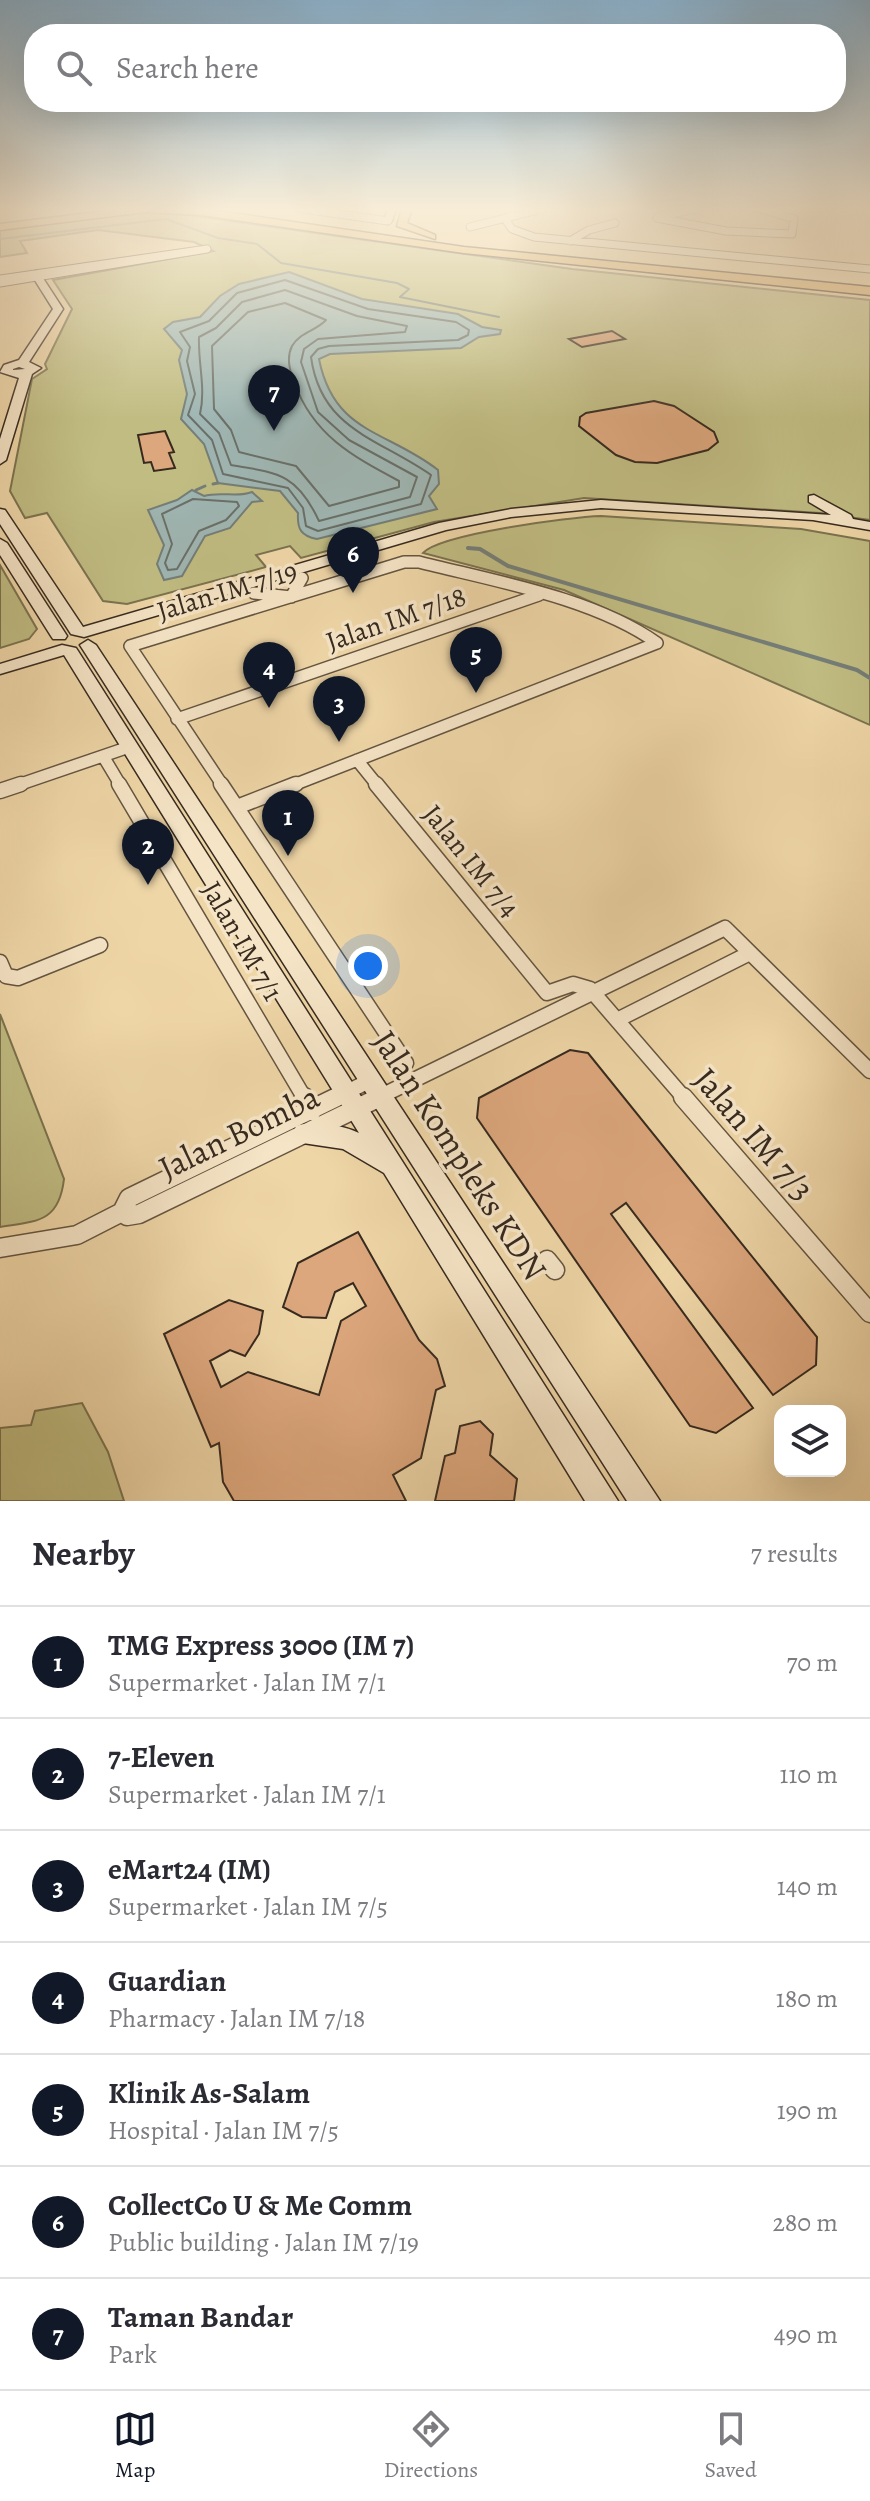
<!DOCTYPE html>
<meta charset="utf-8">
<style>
:root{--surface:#fff;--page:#f7f7f7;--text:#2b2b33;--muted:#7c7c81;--line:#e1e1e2;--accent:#111827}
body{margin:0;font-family:Alegreya,serif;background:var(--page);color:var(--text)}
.controls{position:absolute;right:24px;bottom:24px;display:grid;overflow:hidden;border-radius:16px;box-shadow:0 8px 32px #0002}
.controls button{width:72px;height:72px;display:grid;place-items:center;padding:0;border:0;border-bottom:2px solid var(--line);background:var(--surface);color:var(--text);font:40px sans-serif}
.you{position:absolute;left:368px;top:966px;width:28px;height:28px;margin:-20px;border:6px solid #fff;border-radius:50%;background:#1a73e8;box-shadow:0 0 0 12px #1a73e833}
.badge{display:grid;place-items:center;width:52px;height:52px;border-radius:50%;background:var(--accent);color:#fff;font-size:26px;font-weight:700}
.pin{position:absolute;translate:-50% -66px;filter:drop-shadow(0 2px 4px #0008)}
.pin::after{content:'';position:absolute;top:42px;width:28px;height:24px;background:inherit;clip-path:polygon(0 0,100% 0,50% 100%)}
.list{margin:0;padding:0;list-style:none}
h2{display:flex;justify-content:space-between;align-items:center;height:104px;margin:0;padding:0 32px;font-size:34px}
h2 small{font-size:26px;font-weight:400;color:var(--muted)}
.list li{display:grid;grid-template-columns:52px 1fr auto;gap:24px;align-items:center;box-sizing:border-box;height:112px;padding:0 32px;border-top:2px solid var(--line)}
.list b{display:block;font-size:30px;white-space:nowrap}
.list p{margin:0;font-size:26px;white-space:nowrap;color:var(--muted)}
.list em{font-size:26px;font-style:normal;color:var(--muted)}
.icon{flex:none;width:44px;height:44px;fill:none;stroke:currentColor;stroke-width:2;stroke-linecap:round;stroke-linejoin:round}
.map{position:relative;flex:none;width:870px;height:1501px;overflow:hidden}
.search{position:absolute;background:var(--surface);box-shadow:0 8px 32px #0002;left:24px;right:24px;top:24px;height:88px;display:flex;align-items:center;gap:20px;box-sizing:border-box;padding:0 28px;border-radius:32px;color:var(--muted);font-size:30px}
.sheet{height:888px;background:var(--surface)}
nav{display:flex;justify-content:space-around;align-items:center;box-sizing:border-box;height:112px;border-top:2px solid var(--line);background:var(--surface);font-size:22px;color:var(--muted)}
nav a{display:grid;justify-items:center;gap:4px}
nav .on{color:var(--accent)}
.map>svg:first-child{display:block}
.green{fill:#c0bc82;stroke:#7b7350;stroke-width:2}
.water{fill:#9fb6b3;stroke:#757e78;stroke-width:2}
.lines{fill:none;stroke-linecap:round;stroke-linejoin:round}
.shore{stroke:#6a7069;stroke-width:2}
.stream-far2{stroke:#757e78;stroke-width:2}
.stream-far1{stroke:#757e78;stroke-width:3}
.stream{stroke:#757e78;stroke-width:4}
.building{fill:#dda77d;stroke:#362a1f;stroke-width:2}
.street-far3-casing{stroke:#645541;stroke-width:9}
.street-far2-casing{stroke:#645541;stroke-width:14}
.street-far1-casing{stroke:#645541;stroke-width:17}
.street-casing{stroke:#645541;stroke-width:21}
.secondary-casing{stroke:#362a1f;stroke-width:3}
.highway-casing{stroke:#362a1f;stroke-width:3}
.street-far3{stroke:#f5e4c6;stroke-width:7}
.street-far2{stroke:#f5e4c6;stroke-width:11}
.street-far1{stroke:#f5e4c6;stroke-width:14}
.street{stroke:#f5e4c6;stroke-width:18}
.secondary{fill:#f5e4c6;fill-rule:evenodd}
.highway{fill:#e8bb74;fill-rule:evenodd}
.labels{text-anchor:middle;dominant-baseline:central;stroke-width:7;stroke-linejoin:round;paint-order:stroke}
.street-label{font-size:28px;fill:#362a1f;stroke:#f5e4c6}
.near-street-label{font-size:34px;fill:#362a1f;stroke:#f5e4c6}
</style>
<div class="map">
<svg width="870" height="1501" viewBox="0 0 870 1501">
<rect width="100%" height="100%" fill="#efd6a7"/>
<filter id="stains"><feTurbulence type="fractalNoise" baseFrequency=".0025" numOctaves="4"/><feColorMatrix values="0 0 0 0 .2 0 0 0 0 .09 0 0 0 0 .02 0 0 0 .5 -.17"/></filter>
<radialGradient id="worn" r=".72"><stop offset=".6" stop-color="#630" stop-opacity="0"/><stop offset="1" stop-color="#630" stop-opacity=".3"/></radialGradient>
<path class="green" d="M158,211L572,269L870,300V520L820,513L584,498L434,522L301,558L290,546L256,555L266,567L127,604L103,601L47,513L25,518L10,491L32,379L47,369L45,364L72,309L53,280L213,251L194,242L98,230L20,241L27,253L0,257V229Z
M601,516L801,529L870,541V725L564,590L423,553C440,534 570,517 601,516Z
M0,565L37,629L29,639L0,648Z
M0,1014L64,1179C59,1222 38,1221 0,1227Z
M82,1403L108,1452L124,1501H0V1428L31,1425L35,1411Z"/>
<path class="water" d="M289,272L362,299L458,314L482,327L501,330L500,334L479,337L461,348L330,354L319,359C334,434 387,430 438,470L439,484L429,496L437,509L317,539C301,536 297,529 298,513L280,491L218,483L204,444L181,419L187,394L179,360L182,350L164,329L173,322L200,317L220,296L239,284Z
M192,490L204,496C220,491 238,498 252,492L262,501L252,502L230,528L205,536L182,576L164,580L157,564L164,545L148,510L177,500Z"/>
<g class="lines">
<path class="shore" d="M285,280L368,309L456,322L469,330L468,335L458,340L329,346L318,349L311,357C321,430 378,438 431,475L421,504L318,531L306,526L303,508L288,488L223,474L212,440L188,415L195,394L187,361L190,347L180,332L209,321L237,293Z
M285,290L357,316L407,326L405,332L318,339L304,349L301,362L318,412L349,440L417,477L410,497L319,521C297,474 279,473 231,465L219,433L200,414C206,388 198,364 199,337L216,328L242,302Z
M285,303L326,320C316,331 300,332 292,346C286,358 290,371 294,382C313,435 352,456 399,481V487L329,506L296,466L239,452L231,430L214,409L212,346L248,312Z
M193,499L237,502L239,506L226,520L199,531L177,569L168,570L165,563L172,544L162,514Z"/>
<path class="stream-far2" d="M0,239L166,219L218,238L257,244L281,263L397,283L409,289L400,297L499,317"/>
<path class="stream-far1" d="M213,484L218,483
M196,490L205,486"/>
<path class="stream" d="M468,548L480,549L508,566L857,670L870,678"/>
</g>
<path class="building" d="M612,331L625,339L582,347L569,339Z
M654,401L674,406L688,415L714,432L718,442L708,450L657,463L635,462L616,455L579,426L580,417L586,413Z
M165,431L174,452L169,453L175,468L154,471L151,462L144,463L138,435Z
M570,1050L588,1053L817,1337L816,1365L773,1395L626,1203L611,1214L753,1408L716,1433L690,1426L477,1118L479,1098Z
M358,1232L419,1340L437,1359L445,1386L436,1390L421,1458L393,1475L406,1501H234L223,1482L219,1443L211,1447L164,1334L229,1300L263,1311L259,1334L245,1356L230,1350L210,1361L221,1387L248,1372L319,1395L341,1321L366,1306L353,1283L335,1292L326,1318L302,1317L283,1307L298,1263Z
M480,1421L493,1434L490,1455L517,1479L514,1501H435L445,1456L455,1453L460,1426Z"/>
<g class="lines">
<g class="street-far3-casing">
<path id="street-far3" d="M303,209L388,221
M510,216L507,222L512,229L534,237L870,269
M659,216L697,209
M657,218L726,231L792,234L794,219L762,209
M470,227L542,209
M570,241L589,230L615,223
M0,279L207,249L0,283"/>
</g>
<g class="street-far2-casing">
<path id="street-far2" d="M254,593L291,597L302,578
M177,719L539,595
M103,756L121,786
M357,760L378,786
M15,786L129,747
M223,786L130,646L404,562H419C494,581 594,598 657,643
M291,786L657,643"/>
</g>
<g class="street-far1-casing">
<path id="street-far1" d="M119,784L305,1099
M221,784L406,1063
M376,784L547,993L573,984L590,989L685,1099
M0,791L21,784
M237,807L296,784
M0,962L6,976L18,978L100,945
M617,1020L750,953
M333,1099L371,1080
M375,1099L725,928L870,1071"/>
</g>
<g class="street-casing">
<path id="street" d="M304,1097L312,1111
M683,1097L870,1313
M122,1212L127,1216L139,1214L380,1097
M0,1248L77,1235L122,1212L129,1198L337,1097
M547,1260L555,1270"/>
</g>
<g class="secondary-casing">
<path id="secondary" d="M388,209H396L392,221L388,224L384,221Z
M36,271L39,272L63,309L29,362L41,368L32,374L6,460L0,464V439L19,378L0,372L4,365L19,360L53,309L31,274ZM19,367L25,369L13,370V369Z
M814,495L851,515L853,519L870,522V530L813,520L601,508L511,517L446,530L84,637L71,634L0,524V509L5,510L83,627L439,523L511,509L601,500L831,515L809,502V496Z
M0,539L7,543L67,636L65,639H53L51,636L0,555Z
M88,640L96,645L660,1501H627L80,645Z
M62,645L76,648L78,651L618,1501H585L384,1173L343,1149L296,1142L293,1134L296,1126C314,1120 342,1125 359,1133L64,655L0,674V664Z"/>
</g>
<g class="highway-casing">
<path id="highway" d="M122,209H204L464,247L870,287V295L464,253L201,215L145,212L0,230V224Z
M402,209H412L407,223L435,235V239L397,226Z"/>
</g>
<use href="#street-far3" class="street-far3"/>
<use href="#street-far2" class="street-far2"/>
<use href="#street-far1" class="street-far1"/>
<use href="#street" class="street"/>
<use href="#secondary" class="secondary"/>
<use href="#highway" class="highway"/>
</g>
<linearGradient id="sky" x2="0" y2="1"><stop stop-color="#8bb5d3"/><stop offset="0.5" stop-color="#f8edd7"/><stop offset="1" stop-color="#f8edd7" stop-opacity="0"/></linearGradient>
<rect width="870" height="419" fill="url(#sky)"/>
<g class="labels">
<g class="street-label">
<text transform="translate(227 591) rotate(-17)">Jalan IM 7/19</text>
<text transform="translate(396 619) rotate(-19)">Jalan IM 7/18</text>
<text transform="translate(471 861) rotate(51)">Jalan IM 7/4</text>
<text transform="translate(242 941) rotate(60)">Jalan IM 7/1</text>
</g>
<g class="near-street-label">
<text transform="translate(239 1132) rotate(-26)">Jalan Bomba</text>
<text transform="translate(754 1134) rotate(49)">Jalan IM 7/3</text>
<text transform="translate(460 1155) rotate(57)">Jalan Kompleks KDN</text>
</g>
</g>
<rect width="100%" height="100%" filter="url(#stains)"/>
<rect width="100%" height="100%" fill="url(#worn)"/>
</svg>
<div class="controls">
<button><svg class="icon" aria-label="layers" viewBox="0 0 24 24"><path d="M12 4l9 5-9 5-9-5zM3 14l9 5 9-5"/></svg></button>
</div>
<div class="you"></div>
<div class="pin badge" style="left:288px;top:856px">1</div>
<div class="pin badge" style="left:148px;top:885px">2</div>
<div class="pin badge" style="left:339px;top:742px">3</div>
<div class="pin badge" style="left:269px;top:708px">4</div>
<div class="pin badge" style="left:476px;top:693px">5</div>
<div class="pin badge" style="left:353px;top:593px">6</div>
<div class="pin badge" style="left:274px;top:431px">7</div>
<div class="search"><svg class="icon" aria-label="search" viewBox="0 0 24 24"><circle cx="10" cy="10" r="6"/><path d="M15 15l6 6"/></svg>Search here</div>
</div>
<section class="sheet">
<h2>Nearby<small>7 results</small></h2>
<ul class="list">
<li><span class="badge">1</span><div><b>TMG Express 3000 (IM 7)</b><p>Supermarket · Jalan IM 7/1</p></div><em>70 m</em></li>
<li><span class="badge">2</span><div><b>7-Eleven</b><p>Supermarket · Jalan IM 7/1</p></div><em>110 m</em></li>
<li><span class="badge">3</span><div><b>eMart24 (IM)</b><p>Supermarket · Jalan IM 7/5</p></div><em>140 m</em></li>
<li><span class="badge">4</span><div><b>Guardian</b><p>Pharmacy · Jalan IM 7/18</p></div><em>180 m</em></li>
<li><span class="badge">5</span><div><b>Klinik As-Salam</b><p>Hospital · Jalan IM 7/5</p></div><em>190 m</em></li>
<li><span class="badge">6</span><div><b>CollectCo U &amp; Me Comm</b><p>Public building · Jalan IM 7/19</p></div><em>280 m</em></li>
<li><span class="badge">7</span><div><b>Taman Bandar</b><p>Park</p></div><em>490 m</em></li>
</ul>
</section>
<nav>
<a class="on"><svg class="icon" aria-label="map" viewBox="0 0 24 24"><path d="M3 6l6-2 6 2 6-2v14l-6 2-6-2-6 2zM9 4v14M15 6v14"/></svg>Map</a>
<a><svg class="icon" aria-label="directions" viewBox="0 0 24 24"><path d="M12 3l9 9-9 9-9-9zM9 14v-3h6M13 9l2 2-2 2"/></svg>Directions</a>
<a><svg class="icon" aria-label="saved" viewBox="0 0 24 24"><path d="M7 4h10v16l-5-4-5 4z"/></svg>Saved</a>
</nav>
